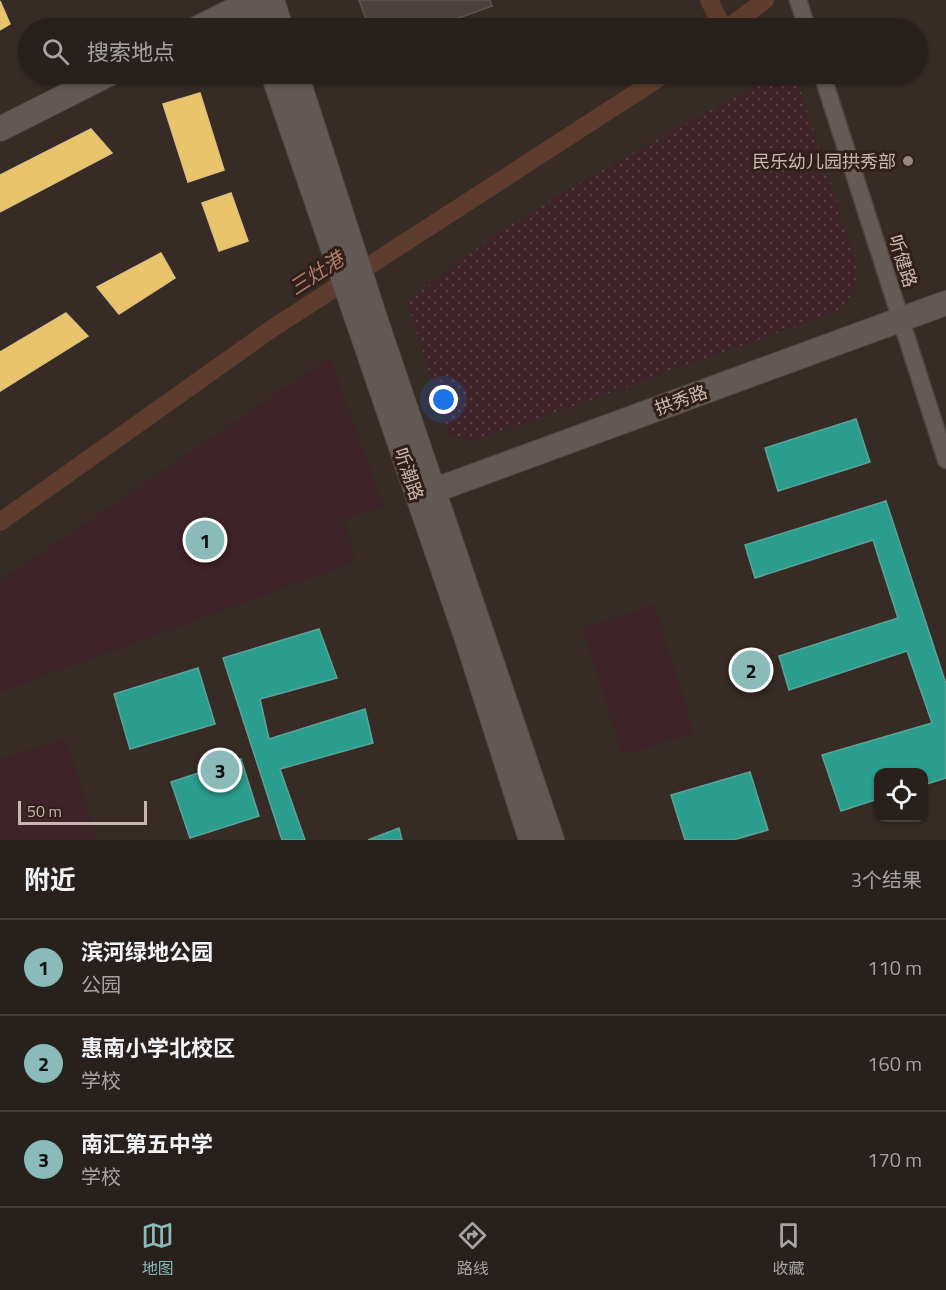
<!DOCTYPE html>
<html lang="zh">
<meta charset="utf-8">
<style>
:root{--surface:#28201c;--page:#342d29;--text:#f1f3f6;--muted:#a5a3a3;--line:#443e3b;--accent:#8bbbb9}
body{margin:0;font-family:"Titillium Web","Noto Sans SC",sans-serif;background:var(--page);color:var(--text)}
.controls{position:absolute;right:18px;bottom:18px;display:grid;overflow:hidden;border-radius:12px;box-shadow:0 2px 4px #0004}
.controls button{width:54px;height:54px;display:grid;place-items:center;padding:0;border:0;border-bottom:2px solid var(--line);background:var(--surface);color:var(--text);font:30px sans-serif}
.scale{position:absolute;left:18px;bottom:15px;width:129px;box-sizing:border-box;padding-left:6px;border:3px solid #c8b7ae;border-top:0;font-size:16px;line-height:21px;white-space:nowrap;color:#c8b7ae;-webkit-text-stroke:4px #312019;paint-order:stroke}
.you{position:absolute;left:444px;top:400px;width:21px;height:21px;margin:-15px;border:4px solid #fff;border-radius:50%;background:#1a73e8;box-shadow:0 0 0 9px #1a73e833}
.badge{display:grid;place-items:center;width:39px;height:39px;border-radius:50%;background:var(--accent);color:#111;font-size:20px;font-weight:700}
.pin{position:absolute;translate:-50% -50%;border:3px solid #fff;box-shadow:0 2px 6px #0006}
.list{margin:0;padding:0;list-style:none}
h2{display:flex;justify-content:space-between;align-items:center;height:78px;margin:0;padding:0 24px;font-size:26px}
h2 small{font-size:20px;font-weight:400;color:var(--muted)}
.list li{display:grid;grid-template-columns:39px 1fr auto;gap:18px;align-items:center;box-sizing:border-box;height:96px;padding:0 24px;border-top:2px solid var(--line)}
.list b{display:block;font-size:22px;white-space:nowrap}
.list p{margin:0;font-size:20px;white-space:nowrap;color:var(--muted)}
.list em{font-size:20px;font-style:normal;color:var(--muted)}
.icon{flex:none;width:33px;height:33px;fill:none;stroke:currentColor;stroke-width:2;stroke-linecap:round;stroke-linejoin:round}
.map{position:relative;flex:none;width:946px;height:840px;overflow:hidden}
.search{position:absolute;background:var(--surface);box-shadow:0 2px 4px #0004;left:18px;right:18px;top:18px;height:66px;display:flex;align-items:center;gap:15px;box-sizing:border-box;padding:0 21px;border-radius:33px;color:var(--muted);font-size:22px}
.sheet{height:366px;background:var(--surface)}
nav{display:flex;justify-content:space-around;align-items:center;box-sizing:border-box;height:84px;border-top:2px solid var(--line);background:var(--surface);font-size:16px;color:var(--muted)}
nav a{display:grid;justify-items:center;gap:3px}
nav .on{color:var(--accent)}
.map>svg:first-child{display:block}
.park{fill:#3e2328}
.garden{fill:url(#garden-dots)}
.homes{fill:#e9c46a;stroke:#dfc07e;stroke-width:1.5}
.schools{fill:#2a9d8f;stroke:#59a598;stroke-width:1.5}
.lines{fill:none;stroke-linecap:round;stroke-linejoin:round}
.canal{stroke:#5f3d2e;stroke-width:18}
.building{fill:#4c423d;stroke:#5e534d;stroke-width:1.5}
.street-casing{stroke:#4e4642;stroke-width:19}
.secondary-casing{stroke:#4e4642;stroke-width:26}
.street{stroke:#645a56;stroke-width:16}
.secondary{stroke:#625954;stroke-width:24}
.poi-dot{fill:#95867e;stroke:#312019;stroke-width:2}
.labels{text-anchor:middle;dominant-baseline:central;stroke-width:6;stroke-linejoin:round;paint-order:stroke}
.poi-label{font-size:18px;fill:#c8b7ae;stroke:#312019;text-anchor:end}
.street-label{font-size:18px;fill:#c8b7ae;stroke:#312019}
.water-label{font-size:20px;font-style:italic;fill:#af806b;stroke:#312019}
</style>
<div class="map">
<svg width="946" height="840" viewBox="0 0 946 840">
<defs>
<pattern id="garden-dots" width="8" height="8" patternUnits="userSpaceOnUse" patternTransform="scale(1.5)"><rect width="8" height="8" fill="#3e2328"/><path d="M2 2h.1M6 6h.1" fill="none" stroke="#584145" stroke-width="1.8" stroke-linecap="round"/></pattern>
</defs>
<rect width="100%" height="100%" fill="#362b25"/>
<path class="park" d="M330,357L384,507L344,518L355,562L0,692V581Z
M655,605L694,733L622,755L583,628Z
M66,739L98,840H0V759Z"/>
<path class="garden" d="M777,74H795L857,263L855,288L842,310L509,429L474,440L450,437L407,302L500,231L598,172Z"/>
<path class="homes" d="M0,1L10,24L0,30Z
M200,93L224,170L188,182L163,104Z
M91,129L112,153L0,212V175Z
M231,193L248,241L219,251L202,203Z
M161,253L175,278L119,314L97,287Z
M66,313L88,336L0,391V352Z"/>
<path class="schools" d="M856,419L870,462L778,491L765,448Z
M886,501L946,684V778L924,785V772H878V799L841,811L822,755L932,723L907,651L789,690L779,656L898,618L873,540L755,578L745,545Z
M319,629L337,678L260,699L269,739L365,709L373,743L280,769L305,840H282L223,658Z
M198,668L215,724L130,749L114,694Z
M241,759L259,816L190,838L171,782Z
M750,772L768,830L733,840H685L671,795Z
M399,828L402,840H368Z"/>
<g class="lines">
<path class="canal" d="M709,0L723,28
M728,28L765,0
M0,522L270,330L665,74"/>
</g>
<path class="building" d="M359,0H490L492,6L431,28H369Z"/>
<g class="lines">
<g class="street-casing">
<path id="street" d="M798,0L807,28
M822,74L946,460"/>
</g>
<g class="secondary-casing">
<path id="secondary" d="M248,0L258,28
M272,0L281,28
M198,28L254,0
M273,74L467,639L531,840
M296,74L376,321L552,840
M0,129L109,74
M419,496L946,303"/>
</g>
<use href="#street" class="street"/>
<use href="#secondary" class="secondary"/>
</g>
<circle class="poi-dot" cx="908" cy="161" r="6"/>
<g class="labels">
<g class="poi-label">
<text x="896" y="161">民乐幼儿园拱秀部</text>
</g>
<g class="street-label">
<text transform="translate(903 261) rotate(72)">听健路</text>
<text transform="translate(681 400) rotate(-20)">拱秀路</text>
<text transform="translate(409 474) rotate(71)">听潮路</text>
</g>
<g class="water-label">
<text transform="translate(316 273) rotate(-33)">三灶港</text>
</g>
</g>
</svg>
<div class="controls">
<button><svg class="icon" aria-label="locate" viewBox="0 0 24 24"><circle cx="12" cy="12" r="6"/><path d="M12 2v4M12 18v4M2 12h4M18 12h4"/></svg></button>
</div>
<div class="scale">50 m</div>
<div class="you"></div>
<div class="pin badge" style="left:205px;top:540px">1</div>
<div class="pin badge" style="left:751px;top:670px">2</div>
<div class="pin badge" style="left:220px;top:770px">3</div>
<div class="search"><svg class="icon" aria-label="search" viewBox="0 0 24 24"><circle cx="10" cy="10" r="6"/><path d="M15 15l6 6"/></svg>搜索地点</div>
</div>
<section class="sheet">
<h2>附近<small>3个结果</small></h2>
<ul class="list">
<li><span class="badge">1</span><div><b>滨河绿地公园</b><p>公园</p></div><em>110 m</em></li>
<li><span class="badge">2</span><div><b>惠南小学北校区</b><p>学校</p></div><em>160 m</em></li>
<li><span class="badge">3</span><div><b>南汇第五中学</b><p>学校</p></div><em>170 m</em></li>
</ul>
</section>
<nav>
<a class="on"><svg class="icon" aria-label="map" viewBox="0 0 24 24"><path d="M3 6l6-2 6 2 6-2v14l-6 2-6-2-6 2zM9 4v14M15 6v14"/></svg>地图</a>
<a><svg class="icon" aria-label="directions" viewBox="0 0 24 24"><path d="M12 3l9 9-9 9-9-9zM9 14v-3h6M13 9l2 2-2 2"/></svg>路线</a>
<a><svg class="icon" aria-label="saved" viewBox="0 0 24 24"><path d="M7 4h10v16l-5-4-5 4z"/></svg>收藏</a>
</nav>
